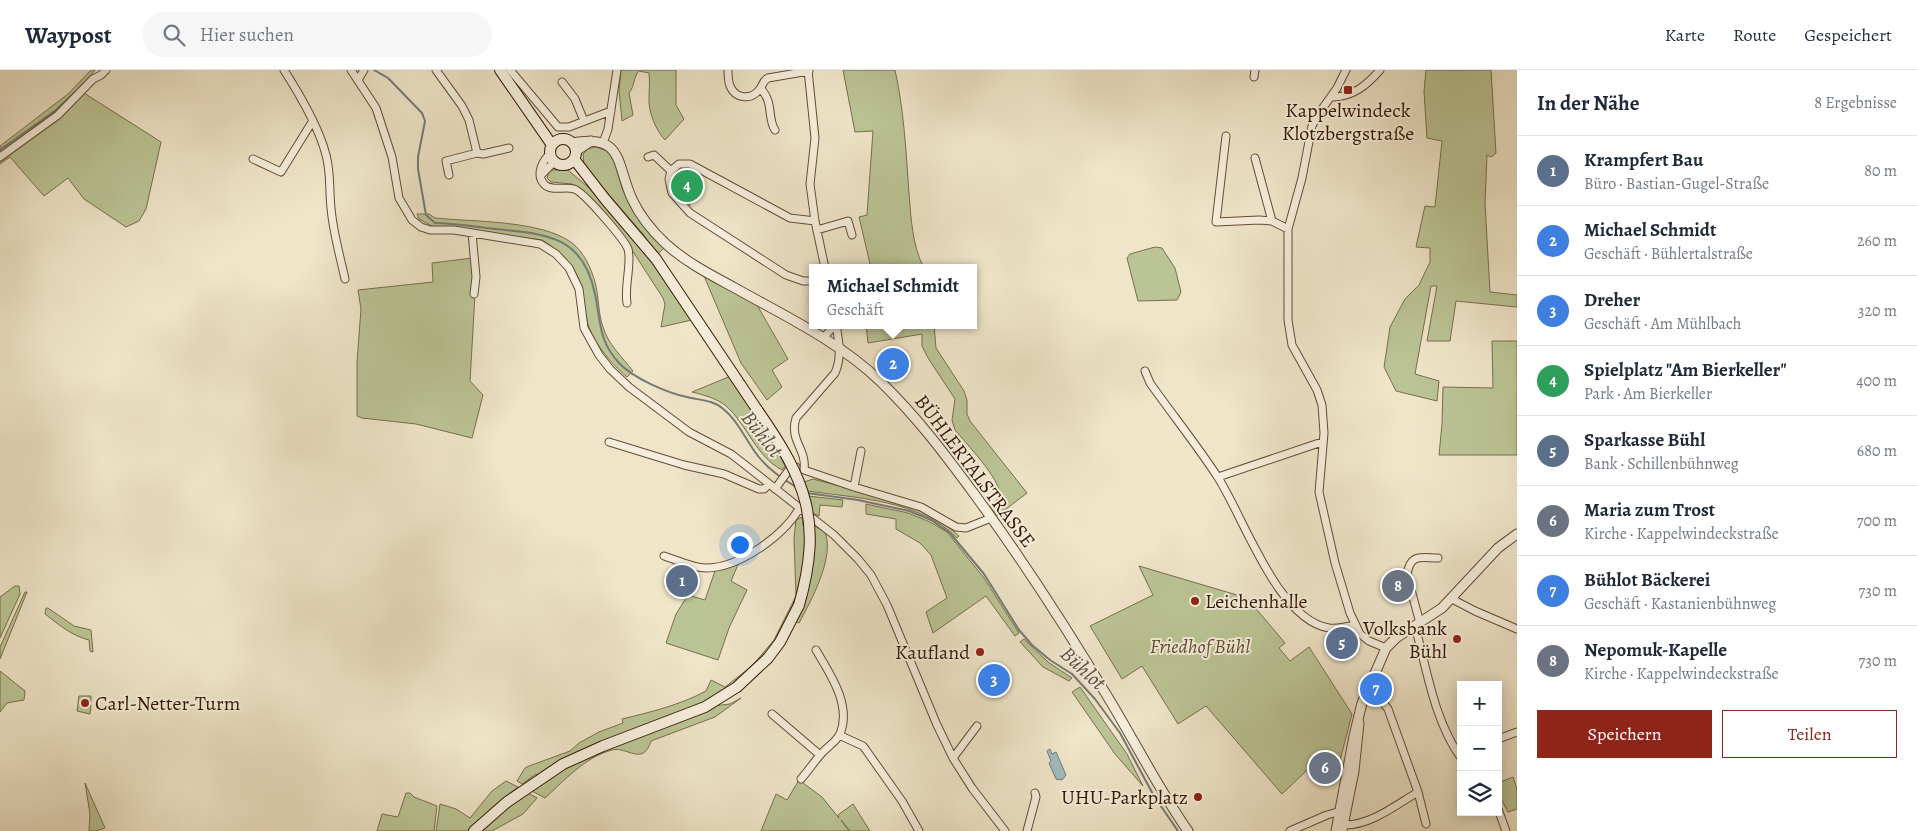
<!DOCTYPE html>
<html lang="de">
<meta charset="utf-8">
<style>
:root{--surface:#fff;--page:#f6f6f7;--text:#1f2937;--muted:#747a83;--line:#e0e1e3;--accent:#8f2418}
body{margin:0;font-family:Alegreya,serif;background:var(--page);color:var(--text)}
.controls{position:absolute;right:15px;bottom:15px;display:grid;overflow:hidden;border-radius:0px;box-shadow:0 2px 12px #0003}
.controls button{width:45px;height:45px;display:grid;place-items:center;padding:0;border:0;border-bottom:1px solid var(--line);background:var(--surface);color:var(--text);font:25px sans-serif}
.you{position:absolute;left:739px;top:474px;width:18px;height:18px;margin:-12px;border:4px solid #fff;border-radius:50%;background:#1a73e8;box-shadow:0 0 0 8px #1a73e833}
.badge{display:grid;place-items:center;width:32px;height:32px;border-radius:50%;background:var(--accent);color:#fff;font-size:16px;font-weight:700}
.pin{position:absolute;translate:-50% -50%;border:2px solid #fff;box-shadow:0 1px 5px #0006}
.popup{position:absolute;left:809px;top:194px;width:168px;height:65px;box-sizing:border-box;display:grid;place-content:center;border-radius:0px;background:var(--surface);filter:drop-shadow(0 1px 4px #0005);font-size:16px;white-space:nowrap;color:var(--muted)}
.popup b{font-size:19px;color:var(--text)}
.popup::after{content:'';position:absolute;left:50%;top:100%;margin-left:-10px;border:10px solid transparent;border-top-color:var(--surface)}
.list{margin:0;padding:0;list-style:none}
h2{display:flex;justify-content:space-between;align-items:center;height:65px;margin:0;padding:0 20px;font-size:21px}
h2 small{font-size:16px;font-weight:400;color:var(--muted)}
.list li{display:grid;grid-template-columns:32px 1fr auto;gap:15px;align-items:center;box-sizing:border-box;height:70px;padding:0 20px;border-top:1px solid var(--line)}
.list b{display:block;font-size:19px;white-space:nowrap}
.list p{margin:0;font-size:16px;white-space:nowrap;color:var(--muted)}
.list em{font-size:16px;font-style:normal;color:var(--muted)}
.actions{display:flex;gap:10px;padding:15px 20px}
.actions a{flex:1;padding:11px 0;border:1px solid var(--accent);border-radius:0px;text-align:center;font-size:18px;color:var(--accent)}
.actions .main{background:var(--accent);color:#fff}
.icon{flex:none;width:28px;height:28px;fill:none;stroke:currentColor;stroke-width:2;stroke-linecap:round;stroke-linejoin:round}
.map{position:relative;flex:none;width:1517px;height:761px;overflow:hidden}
header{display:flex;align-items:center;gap:30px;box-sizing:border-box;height:70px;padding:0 25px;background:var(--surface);border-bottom:1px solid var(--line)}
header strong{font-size:24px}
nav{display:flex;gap:28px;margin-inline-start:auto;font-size:18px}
.search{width:350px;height:45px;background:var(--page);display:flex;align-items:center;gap:12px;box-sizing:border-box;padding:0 18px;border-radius:28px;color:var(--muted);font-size:19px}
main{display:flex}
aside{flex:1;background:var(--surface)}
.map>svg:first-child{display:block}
.green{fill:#bbc495;stroke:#786e4c}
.water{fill:#9fbcc1;stroke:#757a75}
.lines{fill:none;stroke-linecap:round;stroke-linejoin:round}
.stream{stroke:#757a75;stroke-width:2}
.minor-casing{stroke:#644b35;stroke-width:9}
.tertiary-casing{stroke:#644b35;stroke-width:11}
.secondary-casing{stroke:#361804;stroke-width:12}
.minor{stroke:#f5eedc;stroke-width:7}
.tertiary{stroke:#f5eedc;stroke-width:9}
.secondary{stroke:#f5eedc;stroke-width:10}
.secondary-bridge-casing{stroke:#361804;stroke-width:12;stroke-linecap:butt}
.secondary-bridge{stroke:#f5eedc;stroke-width:10}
.poi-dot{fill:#8f2418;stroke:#f5eedc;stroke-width:2}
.labels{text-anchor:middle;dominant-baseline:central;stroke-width:4;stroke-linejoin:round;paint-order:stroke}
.poi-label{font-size:20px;fill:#361804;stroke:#f5eedc;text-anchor:end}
.street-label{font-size:20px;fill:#361804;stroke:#f5eedc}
.park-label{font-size:20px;font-style:italic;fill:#5e4c30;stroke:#f5eedc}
.water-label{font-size:21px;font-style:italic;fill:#5b5146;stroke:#f5eedc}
</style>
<header>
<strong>Waypost</strong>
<div class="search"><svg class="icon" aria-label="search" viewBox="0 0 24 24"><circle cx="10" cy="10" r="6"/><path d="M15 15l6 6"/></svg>Hier suchen</div>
<nav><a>Karte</a><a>Route</a><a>Gespeichert</a></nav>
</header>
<main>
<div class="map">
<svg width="1517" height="761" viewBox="0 0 1517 761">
<rect width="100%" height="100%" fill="#efe5c9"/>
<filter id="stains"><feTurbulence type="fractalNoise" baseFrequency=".004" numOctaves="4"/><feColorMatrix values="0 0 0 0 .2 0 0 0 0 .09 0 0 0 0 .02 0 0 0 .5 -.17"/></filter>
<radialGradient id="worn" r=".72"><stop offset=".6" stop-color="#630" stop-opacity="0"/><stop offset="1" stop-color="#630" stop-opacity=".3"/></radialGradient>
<path class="green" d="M91,0H95L72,28L55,43L0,83V76L68,24Z
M621,0H676V35L684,49L665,70C656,61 648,41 649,28C649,19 650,13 649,3L639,1C633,7 635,16 629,23L633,45L622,51L619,20Z
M843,0H895C904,40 906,82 909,123C911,147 912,176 924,198H871L859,147L867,145L873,61L855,62Z
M1426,0H1491L1496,83L1491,87L1487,85L1485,133L1490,222L1517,225V237L1456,231L1450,271H1427L1437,216H1431L1415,304L1439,311L1437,331L1396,321L1384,297L1390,257L1405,229L1419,215L1430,192V178L1416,177L1425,136L1435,137L1442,71L1427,68L1424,21Z
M84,23L161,72L146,139L139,151L126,157L84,129L68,108L44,126L10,87L0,94V90Z
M596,77L607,81L614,90L622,118L639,149L664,178L657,185L643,164L584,96L583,84L588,79Z
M685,99L704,111L690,135L674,121V105Z
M553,100H568L588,117L643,180L692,250L661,257L665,234L663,228L630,177L580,119L572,114L551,112L547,108L549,102Z
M417,144H429L435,148C473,152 542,150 572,173C584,182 591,198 595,212C599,227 598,243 603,257C608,274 622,287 633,301L627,307C610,292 592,272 587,250C584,239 584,227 581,216C576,196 559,180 542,170L432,156L419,149Z
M1155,177L1162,178L1175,198L1181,222L1177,230L1138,231L1127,188L1130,184Z
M472,188L476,207L470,311L483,325L472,368L416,354L362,348L357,346V292L361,239L358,220L433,212L432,193Z
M704,206L757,235L788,289L772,300L782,317L767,330L741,293Z
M866,255H934L936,278L964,321L967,330V344L970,351L1027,423L997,446L990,437C994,433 998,430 999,424C1002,411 965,372 955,360L952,350L955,329L928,288L922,276V264L868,273Z
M1492,271H1517V385H1439L1442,354L1443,317L1493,318Z
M731,306L777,380L785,396L782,400C756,387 747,354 725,335C715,328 704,325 692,322Z
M813,409C860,422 924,432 959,466L957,468C919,430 857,428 807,421L804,412Z
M808,426L843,430L842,437L820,435L819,446L812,443Z
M866,434L908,443L930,452L947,462L984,508L1019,563L1015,566L986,526L933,563L926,542L947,528L931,485L920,473L896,459V449L866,444Z
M802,447L803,456H805L806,478L799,525L772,576L742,608L702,633L560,691L537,705L536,704L522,714L517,711L525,698L529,696L570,681L579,673L599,662L623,653L622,649C651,642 680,635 706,621L711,610L725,617L752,596L774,570L796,526L794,468L796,450Z
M813,455L825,462C835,487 811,531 799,553L796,552C810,522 816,487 813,455Z
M740,490L731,511L747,520L729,558L718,590L666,573L676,544L688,525L705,530L716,498Z
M1139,496L1247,528L1285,573L1279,578L1290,591L1309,577L1352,644L1337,702L1325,683L1282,724L1206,636L1178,654L1142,596L1122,609L1090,556L1153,525Z
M15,516H19L20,524L0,568V527Z
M25,522H27L0,589V577Z
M46,538H48L74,556L91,560L93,582L90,581L89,570C72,566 58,554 45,544Z
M1024,569L1048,592L1072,608L1069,611L1043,597L1020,572Z
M0,601L25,621L24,630L7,633L0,642Z
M1080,617L1127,684L1143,716L1115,684L1072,622Z
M79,626H91V632L86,633V629H82L81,634L91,635L90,644L77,641Z
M741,628L715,647L651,671C643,697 627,676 612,680C585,687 565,710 545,728L532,721L561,698L713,636L730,634Z
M1513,707L1517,719V739L1508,742L1498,723V713Z
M799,710L822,727L839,748L838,745L853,734L870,761H850L841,750L849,761H761L776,724L787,730Z
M506,711L518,717L505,727L469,761H436L440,734L456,739L470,748L492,721Z
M85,713L105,758L96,761H89L90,744Z
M406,723H410L414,727L437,736L434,761H377L382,744L398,747Z
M528,723L537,728L523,744L492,761H479L513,732L515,733Z"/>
<path class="water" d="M1050,679L1052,684L1056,682L1066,705L1062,710L1056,709L1049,693L1051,691L1047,681Z"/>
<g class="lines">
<path class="stream" d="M374,0L388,8L422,43L425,51L418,87V99L426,145L435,153C455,153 475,157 495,159C546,164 583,165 595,224C601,252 598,270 619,293C633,308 667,323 687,327C698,330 713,330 722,338C738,350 746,371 758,386C769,400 782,408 796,417
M0,80L56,40L75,22
M807,423L858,430L909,441L931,450L950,463L984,504L1019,560L1032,575L1050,590L1072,604L1095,629L1120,663L1154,726L1178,761"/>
<g class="minor-casing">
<path id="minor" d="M284,0C300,25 319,57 326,85C331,103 329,120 331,138C333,162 340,186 345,209
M351,0L376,38L392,87L399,128L412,150L421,157L430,160H454L540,174L556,184L569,198L579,219L584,258L599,285L610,299L629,317L689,362L731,384L744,394L834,465L858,489L871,505L887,535L937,655L953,688L972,718L1005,761
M436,0L462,36L469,50L477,83L483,84L509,78
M510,0L558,57H569L611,41
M728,0C728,5 728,11 730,16C735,28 750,31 759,20C763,16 762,11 768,8L809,1
M808,0L815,68L810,114L815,151L825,198
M1346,0L1337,18L1317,46L1312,56L1302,108L1288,159V250L1292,275L1317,320L1322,335L1324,363L1319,422L1335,493L1350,543L1360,564L1369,571L1386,578
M1254,7L1255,0
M358,10L364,0
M562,12L575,29L584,51
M761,19C774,33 767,48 775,60
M1332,27C1353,27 1367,15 1380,0
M1226,66L1216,152L1259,150L1272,151L1288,159
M603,73L608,59L617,0
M551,83C543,90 535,104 544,114C551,122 565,116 574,119C584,122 624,169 628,179C632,192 624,218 627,233
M0,87L58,45L93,9L101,5L106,0
M648,87L654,85L671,101
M1255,88L1272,151
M253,89L281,102L312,52
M449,105L446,91L477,83
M541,105L555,91
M817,160L848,151L852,165
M472,163L476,207L474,224
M813,211H803L786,205L690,143L672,123L669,109L671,101L679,94H690L790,148L815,151
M836,255C839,271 842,287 835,303L796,348C789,371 807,379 804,400L854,417L921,437L956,457L966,458L991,448
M823,268L835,255
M1145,301L1150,313C1172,344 1196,374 1217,406C1243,445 1277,550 1329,558C1338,559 1347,557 1356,555
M609,372L684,395L724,404L759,419H764L769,414
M1218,407L1322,372
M854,417L861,381
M775,419L791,397H796
M664,486C677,490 692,498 706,498C739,498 783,466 799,439
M1452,529L1475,541L1517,559
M1420,553L1407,505C1410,483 1421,488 1438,488
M1415,556C1427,600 1434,650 1461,688
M1366,622L1382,631L1388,639L1418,722L1426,754
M772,644L820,685
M839,665L863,676L866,680L902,731L919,761
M1498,669L1517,662
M953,688L977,656
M801,709C808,701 814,692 821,684C826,678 836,672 840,664C852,635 830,604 816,580
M1498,739L1506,761
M1345,755C1371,755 1396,735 1418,722
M1027,761L1036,727L1035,723
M1290,761L1327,745L1341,741
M1343,761L1355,701L1360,653"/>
</g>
<g class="tertiary-casing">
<path id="tertiary" d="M572,73C624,63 616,94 632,129C640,146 652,161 666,174C687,193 711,205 735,218C785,246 838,271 880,311C917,347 944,383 975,425C1024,492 1069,562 1112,634C1137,676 1160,721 1188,761
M576,81L591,71
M1336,761L1354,666L1362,633L1386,578L1396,568L1442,538L1498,478L1517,464"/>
</g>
<g class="secondary-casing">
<path id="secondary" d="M500,0L552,75
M550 82a13 13 0 1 1 26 0a13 13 0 1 1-26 0Z
M574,89L605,129L656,189L758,341
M474,761L507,732L563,694L603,676L705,637L737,617L768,588L780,572L799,535"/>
</g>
<use href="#minor" class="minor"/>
<use href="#tertiary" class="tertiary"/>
<use href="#secondary" class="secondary"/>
<g class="secondary-bridge-casing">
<path id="secondary-bridge" d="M758,341C806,410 823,451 799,535"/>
</g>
<use href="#secondary-bridge" class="secondary-bridge"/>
</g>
<g class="poi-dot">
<rect x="1343" y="15" width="10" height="10" rx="2.5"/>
<circle cx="1195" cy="531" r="5"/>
<circle cx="1457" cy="569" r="5"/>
<circle cx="980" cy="582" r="5"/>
<circle cx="85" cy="633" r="5"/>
<circle cx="1198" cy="727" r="5"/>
</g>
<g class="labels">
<g class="poi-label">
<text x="1348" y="40" text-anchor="middle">Kappelwindeck<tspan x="1348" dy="23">Klotzbergstraße</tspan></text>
<text x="1205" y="531" text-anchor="start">Leichenhalle</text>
<text x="1447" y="558">Volksbank<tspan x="1447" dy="23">Bühl</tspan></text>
<text x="970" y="582">Kaufland</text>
<text x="95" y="633" text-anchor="start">Carl-Netter-Turm</text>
<text x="1188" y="727">UHU-Parkplatz</text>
</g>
<g class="street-label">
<text transform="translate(975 401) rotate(53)">BÜHLERTALSTRASSE</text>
</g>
<g class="park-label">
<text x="1200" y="576">Friedhof Bühl</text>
</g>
<g class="water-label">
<text transform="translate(762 364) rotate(52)">Bühlot</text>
<text transform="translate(1083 598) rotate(43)">Bühlot</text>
</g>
</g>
<rect width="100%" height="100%" filter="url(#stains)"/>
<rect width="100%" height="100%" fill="url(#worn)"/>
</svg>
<div class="controls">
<button>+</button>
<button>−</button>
<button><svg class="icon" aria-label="layers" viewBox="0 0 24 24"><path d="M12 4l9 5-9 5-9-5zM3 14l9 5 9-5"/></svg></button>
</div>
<div class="you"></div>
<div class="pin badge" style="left:682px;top:511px;background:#5c6f8a">1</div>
<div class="pin badge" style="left:893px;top:294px;background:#3f7fe0">2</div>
<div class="popup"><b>Michael Schmidt</b>Geschäft</div>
<div class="pin badge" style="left:994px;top:610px;background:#3f7fe0">3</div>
<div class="pin badge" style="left:687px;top:116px;background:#2e9e5b">4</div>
<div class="pin badge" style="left:1342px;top:573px;background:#5c6f8a">5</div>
<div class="pin badge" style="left:1325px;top:698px;background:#6b7280">6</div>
<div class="pin badge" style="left:1376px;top:619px;background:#3f7fe0">7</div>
<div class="pin badge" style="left:1398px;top:516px;background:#6b7280">8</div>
</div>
<aside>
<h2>In der Nähe<small>8 Ergebnisse</small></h2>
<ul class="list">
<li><span class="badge" style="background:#5c6f8a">1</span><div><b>Krampfert Bau</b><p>Büro · Bastian-Gugel-Straße</p></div><em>80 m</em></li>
<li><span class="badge" style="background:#3f7fe0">2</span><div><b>Michael Schmidt</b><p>Geschäft · Bühlertalstraße</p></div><em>260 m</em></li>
<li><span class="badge" style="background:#3f7fe0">3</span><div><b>Dreher</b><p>Geschäft · Am Mühlbach</p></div><em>320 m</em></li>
<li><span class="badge" style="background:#2e9e5b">4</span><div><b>Spielplatz &quot;Am Bierkeller&quot;</b><p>Park · Am Bierkeller</p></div><em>400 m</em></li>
<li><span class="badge" style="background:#5c6f8a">5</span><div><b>Sparkasse Bühl</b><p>Bank · Schillenbühnweg</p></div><em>680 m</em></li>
<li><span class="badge" style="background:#6b7280">6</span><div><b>Maria zum Trost</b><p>Kirche · Kappelwindeckstraße</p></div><em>700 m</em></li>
<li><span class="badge" style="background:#3f7fe0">7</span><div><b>Bühlot Bäckerei</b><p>Geschäft · Kastanienbühnweg</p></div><em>730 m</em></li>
<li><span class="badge" style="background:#6b7280">8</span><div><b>Nepomuk-Kapelle</b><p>Kirche · Kappelwindeckstraße</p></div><em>730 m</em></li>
</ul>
<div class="actions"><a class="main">Speichern</a><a>Teilen</a></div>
</aside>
</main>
